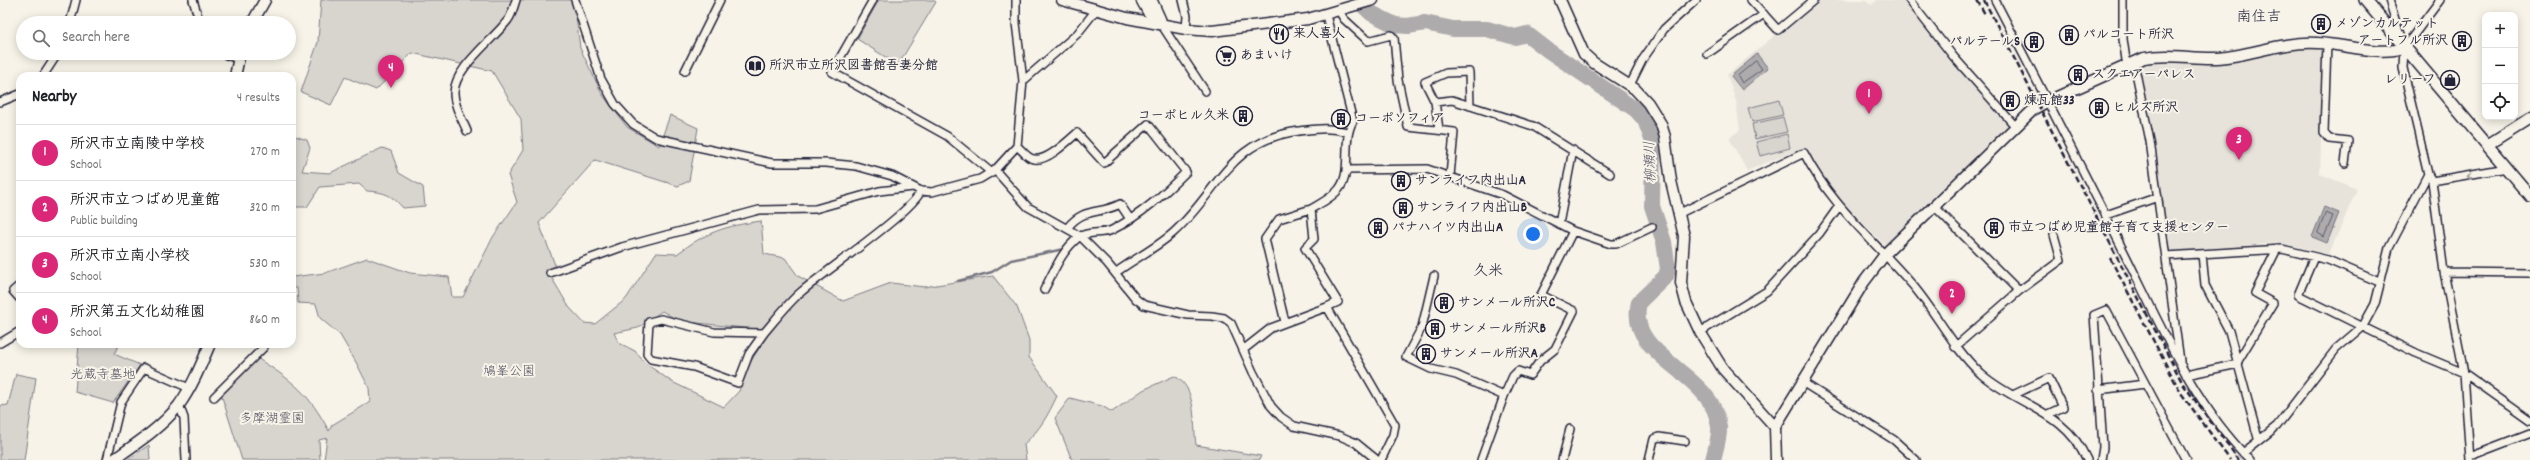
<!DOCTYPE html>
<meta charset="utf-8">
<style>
:root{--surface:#fff;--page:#f2f2f2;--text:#202124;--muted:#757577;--line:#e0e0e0;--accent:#db2777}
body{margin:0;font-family:Dekko,"Klee One",sans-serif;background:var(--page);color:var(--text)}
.controls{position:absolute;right:12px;top:12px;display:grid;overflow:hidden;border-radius:8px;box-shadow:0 2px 10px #0003}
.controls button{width:36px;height:36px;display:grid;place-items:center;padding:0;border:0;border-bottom:1px solid var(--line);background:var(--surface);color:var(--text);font:20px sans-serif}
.you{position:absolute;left:1533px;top:234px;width:14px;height:14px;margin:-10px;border:3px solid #fff;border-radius:50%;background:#1a73e8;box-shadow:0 0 0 6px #1a73e833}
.badge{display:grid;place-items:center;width:26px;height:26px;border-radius:50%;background:var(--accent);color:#fff;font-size:13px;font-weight:700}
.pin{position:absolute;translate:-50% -33px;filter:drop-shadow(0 1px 2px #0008)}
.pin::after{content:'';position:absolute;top:21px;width:14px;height:12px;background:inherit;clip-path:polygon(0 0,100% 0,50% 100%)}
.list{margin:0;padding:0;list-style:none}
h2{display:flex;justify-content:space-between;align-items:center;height:52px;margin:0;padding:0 16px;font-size:17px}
h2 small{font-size:13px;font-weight:400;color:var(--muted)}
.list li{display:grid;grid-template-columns:26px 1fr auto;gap:12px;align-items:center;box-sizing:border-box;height:56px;padding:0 16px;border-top:1px solid var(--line)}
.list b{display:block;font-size:15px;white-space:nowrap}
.list p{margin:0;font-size:13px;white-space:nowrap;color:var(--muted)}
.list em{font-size:13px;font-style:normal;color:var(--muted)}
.icon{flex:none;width:22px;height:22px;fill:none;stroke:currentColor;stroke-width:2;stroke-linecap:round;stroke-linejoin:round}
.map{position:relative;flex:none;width:2530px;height:460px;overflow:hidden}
.search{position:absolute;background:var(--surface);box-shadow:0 2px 10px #0003;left:16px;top:16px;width:280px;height:44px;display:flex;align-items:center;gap:10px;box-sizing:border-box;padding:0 14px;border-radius:22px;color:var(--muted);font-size:15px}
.panel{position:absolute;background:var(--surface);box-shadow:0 2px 10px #0003;left:16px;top:72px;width:280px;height:276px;border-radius:12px}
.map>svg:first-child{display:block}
.built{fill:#e7e3db}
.green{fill:#d8d5cf;stroke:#7d7c85;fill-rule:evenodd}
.water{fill:#aeabad;stroke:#76747f}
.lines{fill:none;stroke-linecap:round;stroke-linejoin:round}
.shore{stroke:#5a5969;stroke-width:1}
.stream{stroke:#76747f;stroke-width:2.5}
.river{stroke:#aeabad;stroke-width:16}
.street-casing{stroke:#22223b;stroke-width:10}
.secondary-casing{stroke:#22223b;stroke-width:13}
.primary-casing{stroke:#22223b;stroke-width:14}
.street{stroke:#f7f3e8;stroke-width:7}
.secondary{stroke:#f7f3e8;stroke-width:10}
.primary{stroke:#f7f3e8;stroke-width:11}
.rail{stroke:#22223b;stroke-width:2.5;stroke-dasharray:6 3;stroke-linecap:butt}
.oneway{stroke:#97959a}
.labels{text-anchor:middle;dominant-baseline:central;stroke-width:4;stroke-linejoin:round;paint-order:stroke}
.poi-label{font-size:13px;font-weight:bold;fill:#22223b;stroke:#f7f3e8;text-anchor:start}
.park-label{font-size:13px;fill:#504f60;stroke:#f7f3e8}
.water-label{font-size:14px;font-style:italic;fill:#535263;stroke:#f7f3e8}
.quarter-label{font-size:15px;fill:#22223b;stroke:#f7f3e8}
</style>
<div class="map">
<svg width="2530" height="460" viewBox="0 0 2530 460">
<rect width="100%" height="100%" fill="#f7f3e8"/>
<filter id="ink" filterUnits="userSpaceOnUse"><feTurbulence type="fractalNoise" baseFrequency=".025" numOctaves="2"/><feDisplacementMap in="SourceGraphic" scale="8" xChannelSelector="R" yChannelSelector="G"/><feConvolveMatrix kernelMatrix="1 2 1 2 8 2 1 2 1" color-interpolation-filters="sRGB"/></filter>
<g filter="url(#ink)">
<path class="built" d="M1817,0H1866L1871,5L1877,0H1907L2011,126L1887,247L1842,203L1823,181L1805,147L1747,171L1729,138L1740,130L1736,101L1727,75Z
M2309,48L2324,52L2320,174L2357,189L2329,254L2277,243L2178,253L2172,250L2169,246L2155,145L2141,73L2144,63L2170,60L2213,63Z"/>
<path class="green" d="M321,0H574L580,48L602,94L627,127L659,146L670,115L698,128L689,181L678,186L595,160L539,223L555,265L550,275L569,307L584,323L595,324L626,299L656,253L677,254C706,232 725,226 761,221L764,254L785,258L798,276L843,301L891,283L924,287L993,276L1017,307L1029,340V357L1057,396C1048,415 1040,430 1024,444L1026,460H324L327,438L319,440L320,460H242L221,394L257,358C294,382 308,392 329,431L332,425L370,402L369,388L357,364L340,335L320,318L316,304L298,303L297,288H292V277L325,273L367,258L410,273L449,277L452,297H463L493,237L517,202L508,175L523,150L521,119L492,71L412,53L376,90L345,77L331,105L301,92L318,42ZM662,311L679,321L763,330L768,334L748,366L739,391L724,407L672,382L645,363L635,351L619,343L614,333L638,328Z
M879,0H933L936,2L898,65L857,39Z
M1779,100L1783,115L1752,122L1748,108Z
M1783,117L1787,132L1755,139L1752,124Z
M1787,134L1790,148L1760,156L1756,142Z
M292,135L307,140L310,148L302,171L330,173L382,148L391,151L399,173L423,187L425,206L403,208C392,195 385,192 367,191L359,184L320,187L307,207H292Z
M79,344H119L114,354L140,365L113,403L75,392Z
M16,374L36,378L24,460H0V406L8,405Z
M1174,376C1197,386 1193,423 1196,445L1261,456L1259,460H1072L1055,418L1070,398L1102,406L1112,412L1143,390Z
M149,445L150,460H127Z"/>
<path class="water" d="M1757,54L1768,68L1742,90L1731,76Z
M2324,207L2339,213L2327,243L2312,237Z"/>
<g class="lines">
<path class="shore" d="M1756,61L1762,69L1742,83L1738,76Z
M2326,213L2333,216L2324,237L2318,233Z"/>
<path class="stream" d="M958,281L992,272L1011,260L1064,249"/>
<path class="river" d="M1357,0L1371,13L1395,25L1408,26L1425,23L1453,29H1487L1515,37L1527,34L1549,51L1636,110L1645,120L1653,142L1652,206L1664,242L1668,269L1666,276L1639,302C1625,359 1714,371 1719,427C1720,437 1715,450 1713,460"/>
<g class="street-casing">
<path id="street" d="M193,0L200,23
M575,0L601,79L615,104L633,124L656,138L772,163H826L856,166L892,176L921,191L932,192L980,179L995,170L1017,146L1023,81L1016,23V0
M873,0L832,72L947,136L992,173
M1183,0L1187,16L1186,29
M1751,0L1778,30L1814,0
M1909,0L1953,56L2016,127
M1995,0C2039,84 2082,169 2125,254C2161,326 2192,402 2250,460
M2123,0V39L2127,67
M2389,0L2404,48L2403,68L2428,174L2432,181L2444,272L2464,373L2470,460
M1339,11L1344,19L1368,41L1391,35L1394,38L1398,80L1408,127L1454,132L1450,176
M1326,15L1353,121C1341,142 1353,172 1339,189C1332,198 1321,203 1311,209L1314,239L1305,248L1338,302L1327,307L1395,425L1393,435L1381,460
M70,23L76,0
M1161,24L1205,91
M2327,44L2324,133L2329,139L2348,141L2345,163
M2404,48L2440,0
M221,53L238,59
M1707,54L1764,14
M2134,63L2150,141L2180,361
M685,71L720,0
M43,76L58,53
M1023,81L1077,34L1096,10
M1630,85L1643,59L1664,29L1696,0
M0,102L20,94
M1435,102L1452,100L1533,126L1610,174
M1439,129L1435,102L1425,82L1446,73L1469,72L1470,106
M467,131C462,119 454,106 454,93C454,68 493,40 508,20C512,15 514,6 516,0
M1017,146C1022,150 1028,159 1034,159C1047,162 1068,141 1077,133L1104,163L1148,124L1186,172C1163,195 1141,215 1112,230C1102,235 1089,230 1079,237C1062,250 1054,271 1044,290
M995,170L1028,207L1080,236L1107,263L1136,299L1144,305L1188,315L1212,316L1224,318L1231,323L1253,372L1271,406L1281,417L1294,426L1340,436L1356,443L1377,460
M1346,170L1427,169L1503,195L1573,231L1611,244H1616L1652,227
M2432,181L2507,168
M1935,207L2019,291
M1680,213L1804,153C1831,206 1877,243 1915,288C1938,316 1954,349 1981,374C2018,406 2066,411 2087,460
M2106,215L2158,197
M1559,224L1573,150
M1068,227C1084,207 1099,215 1120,204L1130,219
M2202,254L2205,285L2229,331L2258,438
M2166,256L2282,249L2328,260L2379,282
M2314,257L2298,295L2416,353L2464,373L2530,420
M2444,272L2530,273
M550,273L622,247L759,210L815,209L879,191L913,187
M1115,273C1134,259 1156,248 1173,233C1219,192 1228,140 1299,131C1317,129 1330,127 1347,132
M1434,276L1422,327L1406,357L1431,369L1456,375L1504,396L1481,460
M20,285L13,291L20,299
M1285,322L1265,239L1279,219L1311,209
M1700,332L1767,291L1819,234L1839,206
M764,333L749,354L738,383L694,367L651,359L647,354L649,322L661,319L714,332L764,333C776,319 787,304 801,292C825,271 911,213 921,191
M0,343L20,331
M1955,347L2019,291L2061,260L2054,235
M1243,350L1271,328L1327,307
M2238,361L2273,303L2255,293L2277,249
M2186,375L2238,364
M1802,382L1894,440L1916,460
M2098,390L2145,384
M2013,395L2049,378L2063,407L2048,414
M1504,396L1513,376L1518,371L1530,375L1540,361L1555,349L1574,311L1541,295L1573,231
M214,397L264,347V344
M179,405L184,418L186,460
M2243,453L2277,426L2336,349L2363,326L2375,304L2389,248L2428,174
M2470,456L2530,433
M107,460L121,402L144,368L189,388
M1562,460L1570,429
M1649,460L1654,439L1659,437L1685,441
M2101,460L2103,447L2094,315L2106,310L2186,460"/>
</g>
<g class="secondary-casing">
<path id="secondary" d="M1062,0L1127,18L1186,29L1212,31L1308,19L1373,0
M1560,0L1584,54L1594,63L1635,89L1648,103L1661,124L1665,137L1671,181L1684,236L1681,283L1686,302L1700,332L1723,369L1775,427L1864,282L1886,253L2034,109L2048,101L2144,58C2169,53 2192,59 2217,58C2250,56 2282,41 2317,43C2345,44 2377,56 2404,48
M252,23L265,0
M235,76L240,53
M2487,145L2530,118
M1775,427L1776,460
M113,460C136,444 162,427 179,405C192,387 201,365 210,344"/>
</g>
<g class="primary-casing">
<path id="primary" d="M1142,0L1148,11L1161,23
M1151,0L1160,20
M2365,0L2530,196"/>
</g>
<use href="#street" class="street"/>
<use href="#secondary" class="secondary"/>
<use href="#primary" class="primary"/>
<path class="rail" d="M1977,0L1985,14
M1984,0L2183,384L2239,460
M2110,258L2181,393L2230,460"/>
</g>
<defs><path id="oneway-chevron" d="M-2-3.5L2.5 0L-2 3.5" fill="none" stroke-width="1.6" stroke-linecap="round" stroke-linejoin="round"/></defs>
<use class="oneway" href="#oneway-chevron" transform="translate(2470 176) rotate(171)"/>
</g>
<defs>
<g id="building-ring" transform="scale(1)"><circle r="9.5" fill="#f7f3e8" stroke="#22223b" stroke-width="1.5"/><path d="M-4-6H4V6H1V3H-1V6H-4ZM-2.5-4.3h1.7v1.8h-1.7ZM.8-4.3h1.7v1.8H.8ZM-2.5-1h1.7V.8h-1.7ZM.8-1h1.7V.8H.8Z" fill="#22223b"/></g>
<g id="restaurant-ring" transform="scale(1)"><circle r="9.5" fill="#f7f3e8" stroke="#22223b" stroke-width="1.5"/><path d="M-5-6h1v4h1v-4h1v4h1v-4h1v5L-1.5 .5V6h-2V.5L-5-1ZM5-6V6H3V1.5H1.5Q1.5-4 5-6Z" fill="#22223b"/></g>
<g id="supermarket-ring" transform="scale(1)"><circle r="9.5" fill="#f7f3e8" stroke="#22223b" stroke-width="1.5"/><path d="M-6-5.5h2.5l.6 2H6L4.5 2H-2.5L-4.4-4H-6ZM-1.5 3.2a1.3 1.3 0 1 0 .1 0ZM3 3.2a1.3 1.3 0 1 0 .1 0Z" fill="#22223b"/></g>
<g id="library-ring" transform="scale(1)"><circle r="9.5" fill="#f7f3e8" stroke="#22223b" stroke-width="1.5"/><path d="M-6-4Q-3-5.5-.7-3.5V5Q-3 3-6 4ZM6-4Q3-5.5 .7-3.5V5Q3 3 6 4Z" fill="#22223b"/></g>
<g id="shop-ring" transform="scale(1)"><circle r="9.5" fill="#f7f3e8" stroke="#22223b" stroke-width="1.5"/><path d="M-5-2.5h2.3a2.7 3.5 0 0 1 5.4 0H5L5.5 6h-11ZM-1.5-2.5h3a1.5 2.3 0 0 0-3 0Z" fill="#22223b"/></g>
</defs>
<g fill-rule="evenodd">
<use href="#building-ring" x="2321" y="24"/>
<use href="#restaurant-ring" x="1279" y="34"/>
<use href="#building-ring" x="2069" y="35"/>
<use href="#building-ring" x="2462" y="41"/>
<use href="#building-ring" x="2034" y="42"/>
<use href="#supermarket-ring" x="1226" y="56"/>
<use href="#library-ring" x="755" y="66"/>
<use href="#building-ring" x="2078" y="75"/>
<use href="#shop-ring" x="2450" y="80"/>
<use href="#building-ring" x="2010" y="101"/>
<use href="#building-ring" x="2099" y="108"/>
<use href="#building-ring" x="1243" y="116"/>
<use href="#building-ring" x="1341" y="119"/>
<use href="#building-ring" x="1401" y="181"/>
<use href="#building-ring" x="1403" y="208"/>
<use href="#building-ring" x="1378" y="228"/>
<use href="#building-ring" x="1994" y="228"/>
<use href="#building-ring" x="1444" y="303"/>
<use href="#building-ring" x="1435" y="329"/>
<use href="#building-ring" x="1426" y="354"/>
</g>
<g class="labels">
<g class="poi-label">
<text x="2335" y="24">メゾンカルテット</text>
<text x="1293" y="34">来人喜人</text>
<text x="2083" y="35">パルコート所沢</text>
<text x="2448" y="41" text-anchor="end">アートフル所沢</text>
<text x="2020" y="42" text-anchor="end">パルテールS</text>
<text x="1240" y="56">あまいけ</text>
<text x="769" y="66">所沢市立所沢図書館吾妻分館</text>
<text x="2092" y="75">スクエアーパレス</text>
<text x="2436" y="80" text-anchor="end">レリーフ</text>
<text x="2024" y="101">煉瓦館33</text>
<text x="2113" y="108">ヒルズ所沢</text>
<text x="1229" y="116" text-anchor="end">コーポヒル久米</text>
<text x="1355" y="119">コーポソフィア</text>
<text x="1415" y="181">サンライフ内出山A</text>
<text x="1417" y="208">サンライフ内出山B</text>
<text x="1392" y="228">パナハイツ内出山A</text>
<text x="2008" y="228">市立つばめ児童館子育て支援センター</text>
<text x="1458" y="303">サンメール所沢C</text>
<text x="1449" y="329">サンメール所沢B</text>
<text x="1440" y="354">サンメール所沢A</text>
</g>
<g class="park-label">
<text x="509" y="372">鳩峯公園</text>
<text x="103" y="375">光蔵寺墓地</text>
<text x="272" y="419">多摩湖霊園</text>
</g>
<g class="water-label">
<text transform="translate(1651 162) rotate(-92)">柳瀬川</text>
</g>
<g class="quarter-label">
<text x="2259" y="18">南住吉</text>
<text x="1488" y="272">久米</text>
</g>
</g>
</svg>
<div class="controls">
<button>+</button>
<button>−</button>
<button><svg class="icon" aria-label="locate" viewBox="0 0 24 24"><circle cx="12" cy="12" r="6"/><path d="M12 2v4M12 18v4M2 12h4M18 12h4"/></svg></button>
</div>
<div class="you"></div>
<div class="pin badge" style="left:1869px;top:114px">1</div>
<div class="pin badge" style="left:1952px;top:314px">2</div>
<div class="pin badge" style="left:2239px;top:160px">3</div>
<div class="pin badge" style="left:391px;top:88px">4</div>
<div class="search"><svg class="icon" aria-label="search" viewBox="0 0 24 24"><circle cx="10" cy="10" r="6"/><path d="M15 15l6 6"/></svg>Search here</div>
<section class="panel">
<h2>Nearby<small>4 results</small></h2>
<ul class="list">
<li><span class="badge">1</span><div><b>所沢市立南陵中学校</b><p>School</p></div><em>270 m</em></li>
<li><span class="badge">2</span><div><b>所沢市立つばめ児童館</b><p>Public building</p></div><em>320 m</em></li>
<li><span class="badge">3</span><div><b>所沢市立南小学校</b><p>School</p></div><em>530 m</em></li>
<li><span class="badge">4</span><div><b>所沢第五文化幼稚園</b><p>School</p></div><em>860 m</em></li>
</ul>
</section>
</div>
